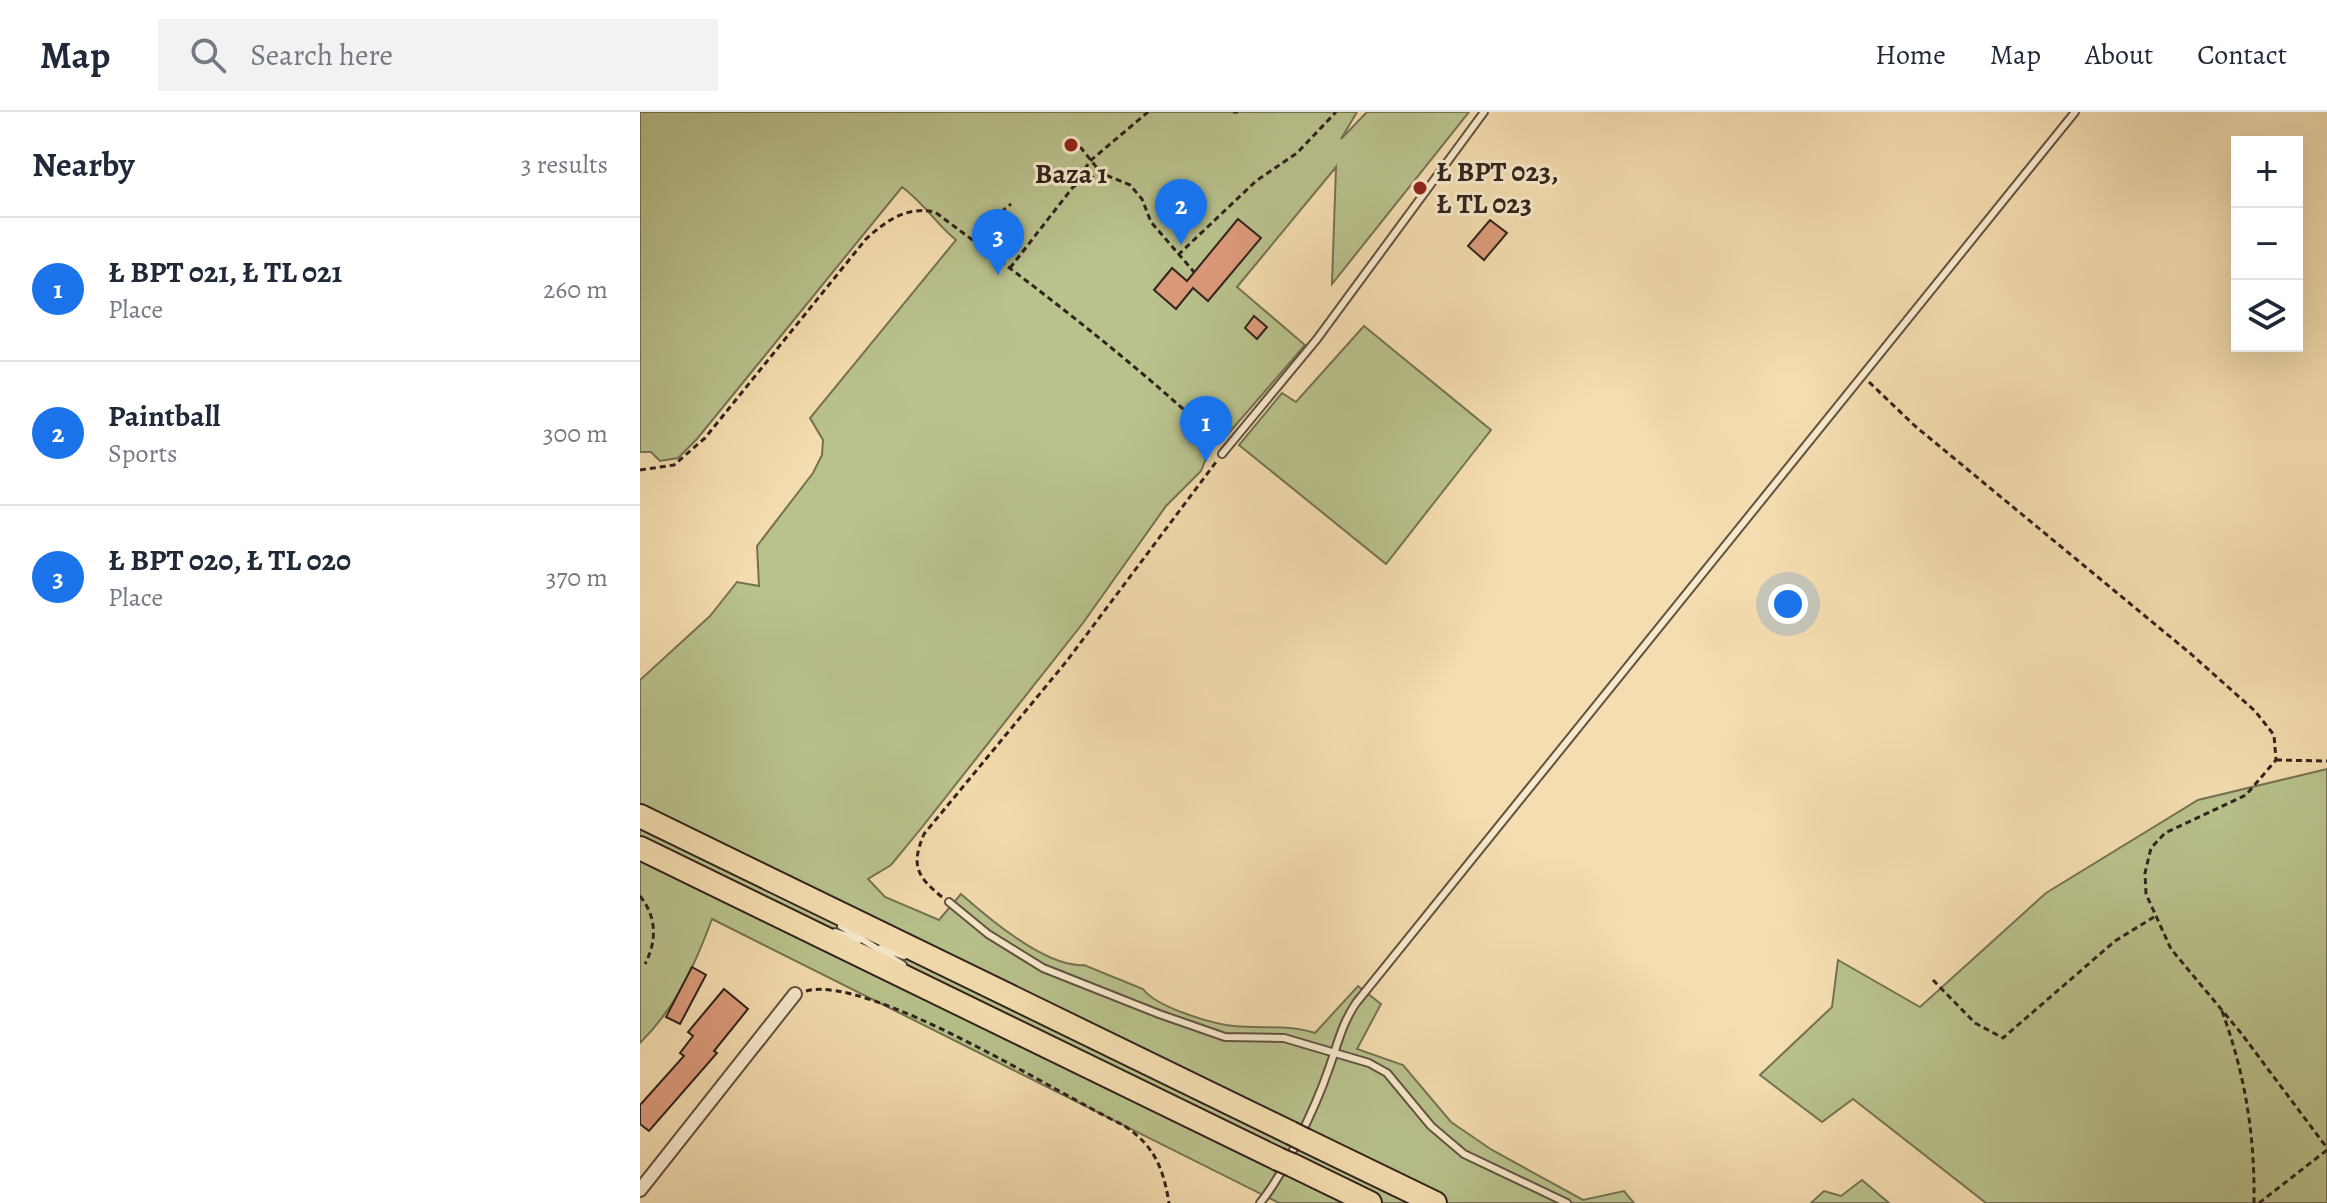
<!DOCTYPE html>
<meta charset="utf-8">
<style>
:root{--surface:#fff;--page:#f2f2f3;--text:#1f2937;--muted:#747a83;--line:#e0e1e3;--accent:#1a73e8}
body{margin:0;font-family:Alegreya,serif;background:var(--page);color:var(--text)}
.controls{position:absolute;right:24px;top:24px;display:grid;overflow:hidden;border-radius:0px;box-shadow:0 8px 32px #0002}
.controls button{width:72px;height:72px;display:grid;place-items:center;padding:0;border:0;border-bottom:2px solid var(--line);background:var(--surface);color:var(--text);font:40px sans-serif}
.you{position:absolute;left:1148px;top:492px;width:28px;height:28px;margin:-20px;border:6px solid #fff;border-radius:50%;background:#1a73e8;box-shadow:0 0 0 12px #1a73e833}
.badge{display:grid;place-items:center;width:52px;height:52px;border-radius:50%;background:var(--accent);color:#fff;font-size:26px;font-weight:700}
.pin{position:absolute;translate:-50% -66px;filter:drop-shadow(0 2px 4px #0008)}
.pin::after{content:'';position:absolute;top:42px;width:28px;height:24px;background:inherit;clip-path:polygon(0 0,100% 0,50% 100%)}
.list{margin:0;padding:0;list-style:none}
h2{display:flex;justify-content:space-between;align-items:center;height:104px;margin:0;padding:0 32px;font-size:34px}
h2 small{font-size:26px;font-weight:400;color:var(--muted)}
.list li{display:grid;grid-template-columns:52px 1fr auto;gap:24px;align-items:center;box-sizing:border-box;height:144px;padding:0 32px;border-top:2px solid var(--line)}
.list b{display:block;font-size:30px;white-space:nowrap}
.list p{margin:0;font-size:26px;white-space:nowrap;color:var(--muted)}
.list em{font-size:26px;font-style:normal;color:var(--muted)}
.icon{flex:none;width:44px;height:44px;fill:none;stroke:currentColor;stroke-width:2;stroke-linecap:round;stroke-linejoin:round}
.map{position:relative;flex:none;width:1687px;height:1091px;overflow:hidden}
header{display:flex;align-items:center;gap:48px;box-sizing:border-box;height:112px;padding:0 40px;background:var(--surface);border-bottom:2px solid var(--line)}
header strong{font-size:38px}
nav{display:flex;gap:44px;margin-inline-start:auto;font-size:28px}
.search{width:560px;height:72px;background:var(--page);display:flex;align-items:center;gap:20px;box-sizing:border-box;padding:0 28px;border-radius:0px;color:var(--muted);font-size:30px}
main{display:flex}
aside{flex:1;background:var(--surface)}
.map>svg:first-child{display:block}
.green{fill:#b9c28d;stroke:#757254;stroke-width:2}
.building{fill:#dc9a7b;stroke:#31231c;stroke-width:2}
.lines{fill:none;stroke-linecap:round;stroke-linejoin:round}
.lane-casing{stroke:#625241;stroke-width:10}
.street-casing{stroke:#625241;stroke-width:16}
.highway-casing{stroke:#31231c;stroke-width:26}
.path{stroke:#31231c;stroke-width:3;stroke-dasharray:6 4;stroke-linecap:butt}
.lane{stroke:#f8e9cc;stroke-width:6}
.street{stroke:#f8e9cc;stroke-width:12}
.highway{stroke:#f4ddb0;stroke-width:22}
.highway-bridge-casing{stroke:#31231c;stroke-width:26;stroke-linecap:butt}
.highway-bridge{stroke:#f4ddb0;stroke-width:22}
.poi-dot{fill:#8f2418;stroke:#f8e9cc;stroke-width:3}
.labels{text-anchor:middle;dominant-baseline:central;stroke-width:6;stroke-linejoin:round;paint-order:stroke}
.poi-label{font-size:28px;font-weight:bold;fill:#31231c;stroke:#f8e9cc;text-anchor:start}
</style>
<header>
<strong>Map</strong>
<div class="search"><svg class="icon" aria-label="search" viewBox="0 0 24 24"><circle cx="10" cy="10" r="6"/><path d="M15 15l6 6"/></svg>Search here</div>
<nav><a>Home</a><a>Map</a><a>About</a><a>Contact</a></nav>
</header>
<main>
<aside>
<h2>Nearby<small>3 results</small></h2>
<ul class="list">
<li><span class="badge">1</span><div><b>Ł BPT 021, Ł TL 021</b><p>Place</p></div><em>260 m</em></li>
<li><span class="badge">2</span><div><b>Paintball</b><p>Sports</p></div><em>300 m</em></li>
<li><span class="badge">3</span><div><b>Ł BPT 020, Ł TL 020</b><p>Place</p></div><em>370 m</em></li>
</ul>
</aside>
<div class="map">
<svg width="1687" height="1091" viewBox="0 0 1687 1091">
<rect width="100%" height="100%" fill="#f4ddb0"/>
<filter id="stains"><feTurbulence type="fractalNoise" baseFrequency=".0025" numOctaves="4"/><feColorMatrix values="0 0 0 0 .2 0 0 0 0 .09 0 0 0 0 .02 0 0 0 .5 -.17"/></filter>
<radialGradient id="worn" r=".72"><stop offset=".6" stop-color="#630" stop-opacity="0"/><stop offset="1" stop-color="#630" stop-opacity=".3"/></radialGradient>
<path class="green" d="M0,0H717L701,27L727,0H829L692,172L696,55L597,175L665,233L588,322L559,298L557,316L569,339L561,359L526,394L443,511L279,719L251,753L228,767L245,785L299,808L321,782C348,806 407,856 444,853L503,877C516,895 572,912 594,914C622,917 648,912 675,921L718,874L741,892L717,937L763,953L811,1010L852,1038L943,1088L984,1079L994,1091H639L72,807C54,855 37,894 0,931V568L70,504L97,470L119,474L117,434L173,361L182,343L183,328L170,306L316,128C295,111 285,92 262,75L57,327L38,346L20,349L11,340H0Z
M724,214L851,318L746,452L599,333L642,281L656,290Z
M1687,657V1091H1346L1213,987L1182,1010L1120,963L1192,895L1198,848L1280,895L1406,781L1558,688Z
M1222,1068L1249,1091H1171L1184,1079L1201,1084Z"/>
<path class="building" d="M598,107L621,126L568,189L553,176L536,197L514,178L532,156L547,169Z
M850,108L867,121L844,148L828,134Z
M614,204L627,215L617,227L605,216Z
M52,855L66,863L40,912L26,905Z
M84,877L108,897L74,939L77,941L9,1019L0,1012V993L44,944L40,941L53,924L48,920Z"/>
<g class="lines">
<g class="lane-casing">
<path id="lane" d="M582,342L677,227L844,0
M309,790L348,822L403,856L519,902L585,925L644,926L729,951L747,961L791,1014L824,1042L927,1091
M201,814L263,853
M195,820L219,828
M241,836L264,844
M620,1091C643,1064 676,994 688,959C697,935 701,913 716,891L1435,0"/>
</g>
<g class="street-casing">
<path id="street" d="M0,1078L155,882"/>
</g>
<g class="highway-casing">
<path id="highway" d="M0,704L651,1021
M0,736L638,1047
M665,1028L795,1091
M652,1053L730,1091"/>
</g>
<path class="path" d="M593,0H598
M434,27L461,61
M434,74L450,49L508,0
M334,129L352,107L371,92
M538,143L616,69L657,41L696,0
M370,156L433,75L461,61L490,73L502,87L511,110L554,160
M1229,270L1275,314L1551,542L1615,599L1634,623L1636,648L1606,683L1525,721L1511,736L1505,761L1506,782L1531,837L1601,921L1687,1036
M0,358L34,353L65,326L226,127C247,108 267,94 295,100C393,173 490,246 579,330
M1636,648L1687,649
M0,784C17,805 17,829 5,852
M302,785C276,764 271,753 284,722L426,550L576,350
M1293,868L1335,911L1363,926L1475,829L1514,805
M166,879C229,862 418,982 483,1013C514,1033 523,1055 529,1091
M1582,899C1605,962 1615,1023 1614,1091
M1619,1091L1687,1038"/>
<use href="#lane" class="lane"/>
<use href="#street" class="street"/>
<use href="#highway" class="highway"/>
<g class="highway-bridge-casing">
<path id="highway-bridge" d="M651,1021L665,1028
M638,1047L652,1053"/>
</g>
<use href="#highway-bridge" class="highway-bridge"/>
</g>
<g class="poi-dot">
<circle cx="431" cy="33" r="8"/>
<circle cx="780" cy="76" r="8"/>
</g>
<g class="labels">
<g class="poi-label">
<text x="796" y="60">Ł BPT 023,<tspan x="796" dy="32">Ł TL 023</tspan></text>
<text x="431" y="62" text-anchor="middle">Baza 1</text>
</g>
</g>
<rect width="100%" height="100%" filter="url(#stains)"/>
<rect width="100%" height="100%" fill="url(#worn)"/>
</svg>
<div class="controls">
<button>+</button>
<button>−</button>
<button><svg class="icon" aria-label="layers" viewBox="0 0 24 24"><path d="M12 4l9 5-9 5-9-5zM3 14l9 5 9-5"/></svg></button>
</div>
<div class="you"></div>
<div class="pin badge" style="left:566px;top:350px">1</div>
<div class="pin badge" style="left:541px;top:133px">2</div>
<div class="pin badge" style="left:358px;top:163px">3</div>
</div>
</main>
